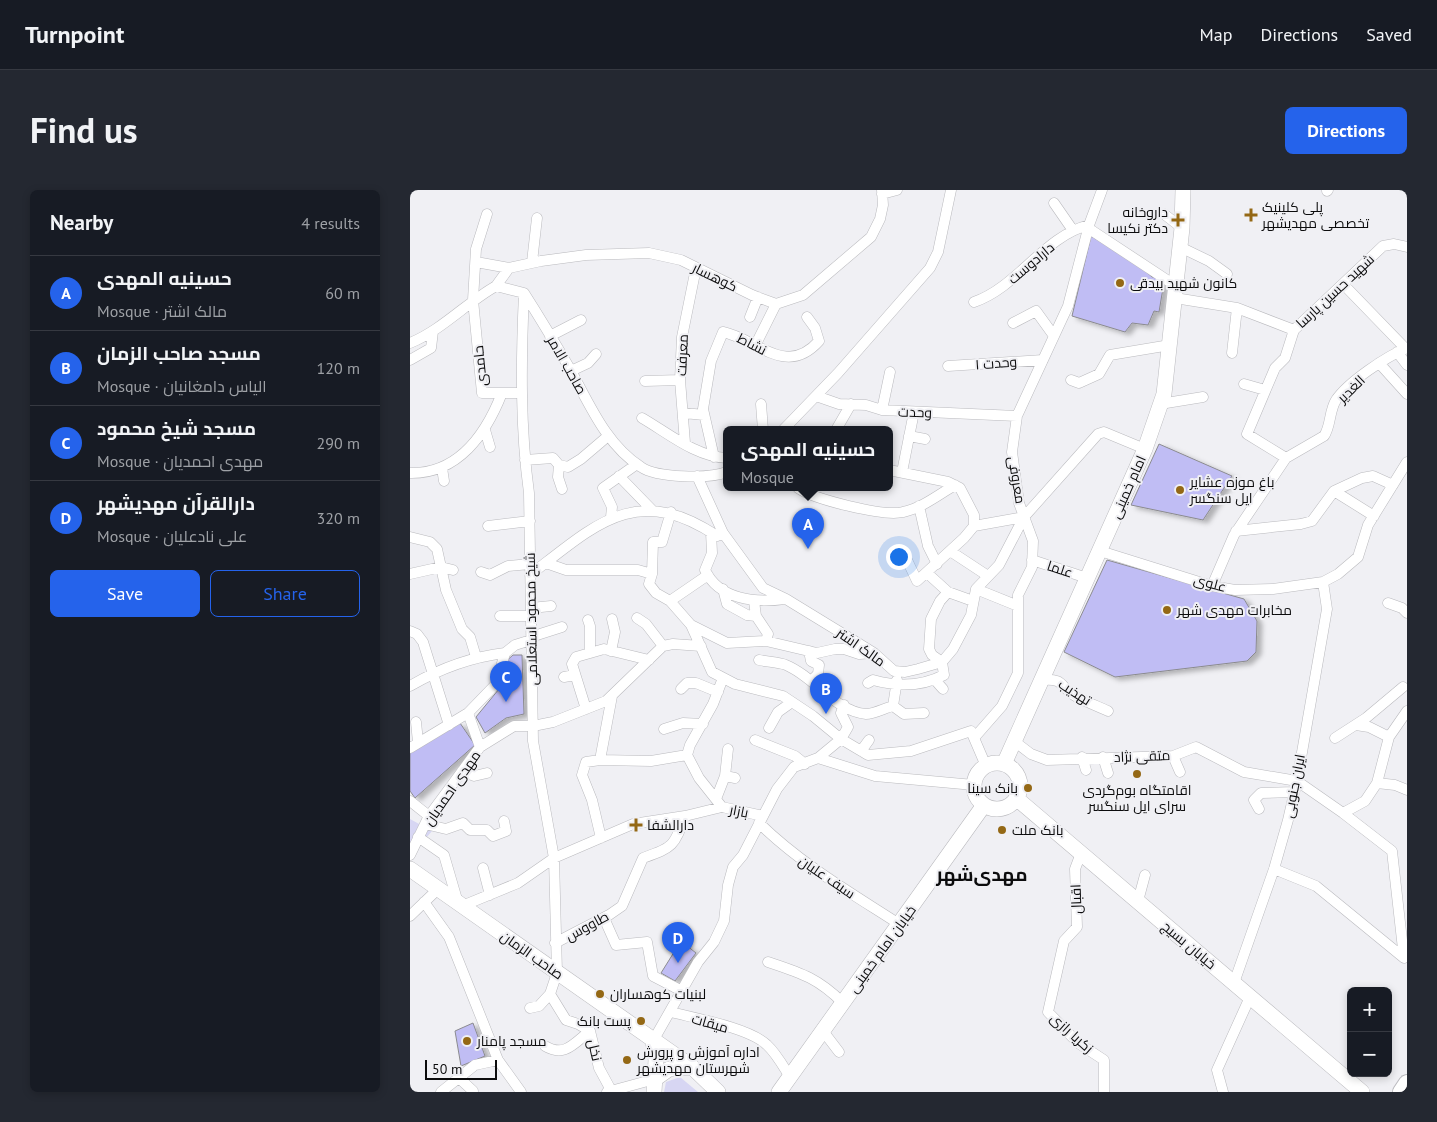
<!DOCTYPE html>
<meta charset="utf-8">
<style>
:root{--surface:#171b24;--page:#242831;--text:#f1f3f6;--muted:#9ea1a6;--line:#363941;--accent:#2563eb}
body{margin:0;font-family:"PT Sans",Cairo,sans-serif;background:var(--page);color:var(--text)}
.controls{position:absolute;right:15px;bottom:15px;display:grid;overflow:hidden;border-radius:8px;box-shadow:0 2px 8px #0003}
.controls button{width:45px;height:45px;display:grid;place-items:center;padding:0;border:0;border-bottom:1px solid var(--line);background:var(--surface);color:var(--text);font:25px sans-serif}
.scale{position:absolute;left:15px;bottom:12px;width:72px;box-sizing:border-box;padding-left:5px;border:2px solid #0c0c0d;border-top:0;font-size:14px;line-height:18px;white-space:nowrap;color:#0c0c0d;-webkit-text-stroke:4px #f0f0f4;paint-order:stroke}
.you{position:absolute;left:488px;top:366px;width:18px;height:18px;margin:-12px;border:4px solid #fff;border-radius:50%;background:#1a73e8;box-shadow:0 0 0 8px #1a73e833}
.badge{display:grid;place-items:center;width:32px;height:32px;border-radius:50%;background:var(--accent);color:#fff;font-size:16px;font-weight:700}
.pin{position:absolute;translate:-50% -41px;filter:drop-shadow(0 1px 2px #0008)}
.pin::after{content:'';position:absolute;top:26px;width:18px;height:15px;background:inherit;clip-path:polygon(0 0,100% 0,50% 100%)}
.popup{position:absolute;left:313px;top:236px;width:170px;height:65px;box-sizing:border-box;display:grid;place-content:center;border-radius:8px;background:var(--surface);filter:drop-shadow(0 1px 4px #0005);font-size:16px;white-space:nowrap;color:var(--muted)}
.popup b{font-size:19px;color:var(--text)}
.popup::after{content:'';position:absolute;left:50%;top:100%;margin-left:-10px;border:10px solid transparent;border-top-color:var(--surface)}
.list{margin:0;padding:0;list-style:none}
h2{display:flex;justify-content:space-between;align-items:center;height:65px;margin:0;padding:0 20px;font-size:21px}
h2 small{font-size:16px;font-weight:400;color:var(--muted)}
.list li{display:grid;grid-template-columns:32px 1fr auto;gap:15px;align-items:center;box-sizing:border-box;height:75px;padding:0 20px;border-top:1px solid var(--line)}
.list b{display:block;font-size:19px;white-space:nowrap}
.list p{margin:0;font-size:16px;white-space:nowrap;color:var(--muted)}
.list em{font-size:16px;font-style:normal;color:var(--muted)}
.actions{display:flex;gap:10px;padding:15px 20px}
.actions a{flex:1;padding:11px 0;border:1px solid var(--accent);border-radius:8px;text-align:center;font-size:18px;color:var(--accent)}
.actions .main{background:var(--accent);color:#fff}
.map{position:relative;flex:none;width:997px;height:902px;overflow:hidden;border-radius:8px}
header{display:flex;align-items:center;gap:30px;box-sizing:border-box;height:70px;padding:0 25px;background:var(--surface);border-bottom:1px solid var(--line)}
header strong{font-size:24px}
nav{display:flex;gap:28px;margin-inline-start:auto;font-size:18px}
.intro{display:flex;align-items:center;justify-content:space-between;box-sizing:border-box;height:120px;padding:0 30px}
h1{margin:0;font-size:35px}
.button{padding:12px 22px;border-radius:8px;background:var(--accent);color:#fff;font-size:18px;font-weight:700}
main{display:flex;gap:30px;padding:0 30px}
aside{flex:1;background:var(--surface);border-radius:8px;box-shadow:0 2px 8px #0003}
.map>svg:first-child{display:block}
.green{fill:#d7d6f3}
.building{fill:#c0bdf4;stroke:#8b8b8f;filter:url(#shadow)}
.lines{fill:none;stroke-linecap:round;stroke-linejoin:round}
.street-casing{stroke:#bababe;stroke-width:11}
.secondary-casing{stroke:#bababe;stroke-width:16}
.primary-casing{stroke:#bababe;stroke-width:18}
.street{stroke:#fff;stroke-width:10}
.secondary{stroke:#fff;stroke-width:15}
.primary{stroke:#fff;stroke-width:16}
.poi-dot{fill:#946815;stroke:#f0f0f4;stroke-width:2}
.labels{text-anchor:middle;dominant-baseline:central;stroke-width:4;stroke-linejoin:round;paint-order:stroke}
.poi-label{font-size:14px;fill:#0c0c0d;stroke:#f0f0f4;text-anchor:start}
.street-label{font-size:14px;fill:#0c0c0d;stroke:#f0f0f4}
.district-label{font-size:19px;font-weight:bold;fill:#0c0c0d;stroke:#f0f0f4}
</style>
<header>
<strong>Turnpoint</strong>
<nav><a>Map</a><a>Directions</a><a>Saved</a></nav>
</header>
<div class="intro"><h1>Find us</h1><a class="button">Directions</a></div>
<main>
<aside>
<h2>Nearby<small>4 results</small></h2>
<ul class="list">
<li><span class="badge">A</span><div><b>حسینیه المهدی</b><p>Mosque · مالک اشتر</p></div><em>60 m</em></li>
<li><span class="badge">B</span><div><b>مسجد صاحب الزمان</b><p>Mosque · الیاس دامغانیان</p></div><em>120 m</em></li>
<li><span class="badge">C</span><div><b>مسجد شیخ محمود</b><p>Mosque · مهدی احمدیان</p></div><em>290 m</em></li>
<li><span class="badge">D</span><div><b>دارالقرآن مهدیشهر</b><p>Mosque · علی نادعلیان</p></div><em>320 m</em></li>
</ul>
<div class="actions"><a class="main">Save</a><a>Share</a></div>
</aside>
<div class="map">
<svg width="997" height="902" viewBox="0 0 997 902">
<defs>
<filter id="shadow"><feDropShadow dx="5" dy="3" stdDeviation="2.5" flood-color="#0004"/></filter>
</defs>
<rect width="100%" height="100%" fill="#f0f0f4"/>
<path class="green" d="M0,629L22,641L0,667Z
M270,887L288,902H254L256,892Z"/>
<path class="building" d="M681,46L729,75L742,87H749L753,98L749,122L744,121L738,135L722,133L715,142L662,126Z
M749,254L822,286L793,330L721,315Z
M697,370L834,409L847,431L846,462L837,471L705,487L654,462Z
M103,465H112L114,524L96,528L75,543L66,527L89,499L94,473Z
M50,533L65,555L5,608L0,601V562Z
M271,751L286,763L265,791L251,783Z
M63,833L75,866L51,876L45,841Z"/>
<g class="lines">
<g class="street-casing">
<path id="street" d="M917,1L918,0
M472,4L487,0
M644,13L662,39
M77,24L66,59L63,110L72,203H112
M754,24L772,38
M678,38L766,96
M770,57L799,71L817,84
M66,72L99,78
M122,72L127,28
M933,94L995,158
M86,96L99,78L131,71L176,65L239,63L271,70L342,105L366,114L393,105L461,47L470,29L473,15L472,0
M114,103C111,170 110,237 119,303L123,551L144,668L147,783L140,804L129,816L120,818
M765,108L827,118L884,140L973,56L984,54L997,57
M564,112C608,97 634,46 679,35
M340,127L348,107
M603,133L626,121L644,146
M140,146L171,130
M0,153C32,140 56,113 86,96L114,103C130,128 145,153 160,179C179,213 196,255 231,277C247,288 299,289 317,282
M345,156L366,114
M987,162L997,175
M822,163L827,118
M0,170L21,158L23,141
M969,173L997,204
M538,176L633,170
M161,181L178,173L186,164
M661,190L669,193L689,184L700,165L760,155
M235,191L270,190
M834,194L855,200
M406,206L429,214L456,215L472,220L607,226
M351,214L353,240
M750,214L793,207
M472,220L480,182
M274,223L294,225
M232,228C258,243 286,267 317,268
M75,240L80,257
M373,240L428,183L520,78L528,62L541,0
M426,240L441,214
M499,246L515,249
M275,253L270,190L272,147L286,78
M304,267L293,219L301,171L313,142C347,149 376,188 409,151L405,138L397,127
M876,268L837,244L865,178L875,168L884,140
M115,270L143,268L149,275L158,277L171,269L198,246
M149,275L148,287L152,299
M32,278L34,291
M479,280L538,292L550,298L564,325V336L554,348L507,391L497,370
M492,282L504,222
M0,283C48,284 76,244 92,203
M209,286L243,321
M388,298C403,309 474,327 493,322C512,318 528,305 545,295
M924,301L964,326
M509,316L518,356L527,374
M261,322L252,352H243L242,384L239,394L246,403L260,411L281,435L302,482L325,494L373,506L403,526L431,549L458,565L501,561L561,541L576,576
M201,327L202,317L193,298L227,274
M78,336L120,331
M564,336L614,327
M826,341L891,334L902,331L924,301L952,288L963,286L983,295
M301,342L302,363L295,380C309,410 346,413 375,409
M313,343L353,398L376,409L443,450L464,463L484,481L495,482L508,479L532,472L543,459L561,425L566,399L589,375L614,327L688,244L694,242L735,259
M0,347L20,352L27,359L36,400L52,439L60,447L66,467
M540,361L578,386
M690,361L802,396L825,400L863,399L913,392L928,384L948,367L958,335L997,272
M622,370L677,388
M136,373L156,380H228L242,384
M71,382L80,385L98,376L120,374
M517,383L538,402L563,411
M0,384L31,377L43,380
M120,385C185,335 226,292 307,346L313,343L287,286
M802,396L824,345L876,268L914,246C921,236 919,221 926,210C938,192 977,166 997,158
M313,399L317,414L337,425L346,426
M566,399L608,416
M260,411L298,385
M344,411L346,426L358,444L356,451
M978,413L992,418L997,423
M121,418L141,416
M90,426H121
M227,428L236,434L253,456
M178,430L180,436V463
M281,435L317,453L356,451L407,463L425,459H434L449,464L464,463
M0,441L7,444L13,452L39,535
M201,461L205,442L202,429
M399,461L401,471L409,475L408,484L401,491
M349,470C358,472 369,472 376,475C405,487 424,521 456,524C464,524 475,518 483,516L494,524L514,523
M154,487L165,485
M525,490L533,499
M632,490C656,488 649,497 665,506C676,512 687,516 698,521
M458,493L463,490C488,497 511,497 534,485L532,472L522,465L519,459L521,429L530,411L538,402
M0,496C29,479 61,467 95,463
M271,499L277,493H286L308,502
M483,516L487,490
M176,519L162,474L166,467L194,459L239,470
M58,523L86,494L95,463L105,455L121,450L127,445L152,437
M6,532L8,552
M946,535L959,537L979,547L997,521
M359,538L368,522L382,512
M254,539L273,533L293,534
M979,547L967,593L985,595L997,600
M564,548L592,516L608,483V405L622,377L623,351L609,313L602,262L607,226L658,116L679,35L692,0
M925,548L956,528L993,497
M345,550L385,566L395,574
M604,551L621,564L637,570L763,566L786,557L834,582L887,591L933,623L955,611L967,593
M0,558L58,523L70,557
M451,561L459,550
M763,566L770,582
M672,567L676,580
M693,567L698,583
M408,568L431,549L438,537L431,523L434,515
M190,570L202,506
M52,581L64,586L77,583
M315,586L325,588
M306,609L315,586L318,559
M0,611L19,626
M312,617L289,588L277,565L280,555L303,514L313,488
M849,619L844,610L851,603L884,602
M349,633C391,674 441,703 489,734
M15,634L36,639L53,633L60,640H77L83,646L96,641L94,631
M8,647L34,665L48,713
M191,648L182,610L172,585L176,572L190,570L241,571L277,565
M671,663L665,679L667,737L654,751L638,822L668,853L694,870V902
M0,665L19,626L70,557L104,536H123L143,532L196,511L253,456L263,454L291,456
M73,678L80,705
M864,679L906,696L994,768L982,661L933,623
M728,711L735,685
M14,712L39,747L88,870L111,902
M52,716L108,693L144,668L223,634L275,626L312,617L353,626
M0,726L28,699
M194,728L206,755L237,752L243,786L272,801
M145,753L199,725L212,716L233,668C263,657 264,657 275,626
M358,772C391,783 408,788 433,813
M824,793L864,679L878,630L887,591L917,419L913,392
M140,804L156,830L168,834L180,841L189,878L202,902
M261,822C284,828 340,838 357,855C366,863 373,876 380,887
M413,841L429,862
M243,851L288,772L304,752L314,731L318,695L323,677L333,665L367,599L384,577L408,568L465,586L564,595
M135,856C155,868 164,853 180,841
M49,888L63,901
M31,902L65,875L88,870
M197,902L245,889
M813,902L807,880L840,807"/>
</g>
<g class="secondary-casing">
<path id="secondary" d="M564 596a23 23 0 1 1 46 0a23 23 0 1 1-46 0Z
M594,574L735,259L754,204L772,38L773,0
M606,608L952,902
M0,679L282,877L308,902
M243,851L246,870L244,902
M245,889L259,879L282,877
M369,902L574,615"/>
</g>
<g class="primary-casing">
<path id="primary" d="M991,902L997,893"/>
</g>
<use href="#street" class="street"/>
<use href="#secondary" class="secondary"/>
<use href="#primary" class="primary"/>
</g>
<g class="poi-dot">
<path d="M838.5 17.5h5v5h5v5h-5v5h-5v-5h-5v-5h5z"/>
<path d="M765.5 22.5h5v5h5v5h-5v5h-5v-5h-5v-5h5z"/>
<circle cx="710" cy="93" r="5"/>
<circle cx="770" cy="300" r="5"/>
<circle cx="757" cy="420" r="5"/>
<circle cx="727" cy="584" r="5"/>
<circle cx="618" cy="598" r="5"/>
<path d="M223.5 627.5h5v5h5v5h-5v5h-5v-5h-5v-5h5z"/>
<circle cx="592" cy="640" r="5"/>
<circle cx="190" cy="804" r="5"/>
<circle cx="231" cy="831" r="5"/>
<circle cx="57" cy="851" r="5"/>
<circle cx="217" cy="870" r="5"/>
</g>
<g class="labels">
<g class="poi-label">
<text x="852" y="17">پلی کلینیک<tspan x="852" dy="16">تخصصی مهدیشهر</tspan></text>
<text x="758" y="22" text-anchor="end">داروخانه<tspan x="758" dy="16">دکتر نکیسا</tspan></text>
<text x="720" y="93">کانون شهید بیدقی</text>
<text x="780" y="292">باغ موزه عشایر<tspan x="780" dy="16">ایل سنگسر</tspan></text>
<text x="767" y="420">مخابرات مهدی شهر</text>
<text x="608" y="598" text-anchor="end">بانک سینا</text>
<text x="727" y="600" text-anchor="middle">اقامتگاه بوم‌گردی<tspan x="727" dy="16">سرای ایل سنگسر</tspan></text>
<text x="237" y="635">دارالشفا</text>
<text x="602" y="640">بانک ملت</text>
<text x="200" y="804">لبنیات کوهساران</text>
<text x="221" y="831" text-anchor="end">پست بانک</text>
<text x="67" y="851">مسجد پامنار</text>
<text x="227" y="862">اداره آموزش و پرورش<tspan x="227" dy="16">شهرستان مهدیشهر</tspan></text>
</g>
<g class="street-label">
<text transform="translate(621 73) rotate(-40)">دارادوست</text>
<text transform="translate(305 87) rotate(26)">کوهسار</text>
<text transform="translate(925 101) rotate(-43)">شهید حسین پارسا</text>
<text transform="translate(342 154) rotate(27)">نشاط</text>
<text transform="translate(272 165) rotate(-87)">معرفت</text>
<text transform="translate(586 173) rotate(-4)">وحدت ۱</text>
<text transform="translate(157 175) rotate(60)">صاحب الامر</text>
<text transform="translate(70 176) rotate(-96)">حامدی</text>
<text transform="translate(941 199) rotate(-44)">الغدیر</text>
<text transform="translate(505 222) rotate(2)">وحدت</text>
<text transform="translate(607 290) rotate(81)">معروفی</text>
<text transform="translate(718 297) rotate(-66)">امام خمینی</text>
<text transform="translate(650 379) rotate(18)">علما</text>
<text transform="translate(800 393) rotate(15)">علوی</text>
<text transform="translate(121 429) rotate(-91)">شیخ محمود استعلامی</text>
<text transform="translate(451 457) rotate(35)">مالک اشتر</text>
<text transform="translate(665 502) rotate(33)">تهذیب</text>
<text transform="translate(732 566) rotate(-2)">متقی نژاد</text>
<text transform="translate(884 596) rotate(-79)">ایران جنوبی</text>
<text transform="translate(42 598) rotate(-55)">مهدی احمدیان</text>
<text transform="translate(329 621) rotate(11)">بازار</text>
<text transform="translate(417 687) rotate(34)">سیف علیان</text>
<text transform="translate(666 709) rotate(-92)">اقبال</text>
<text transform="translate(177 736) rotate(-28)">طاووس</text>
<text transform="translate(779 755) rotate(40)">خیابان بسیج</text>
<text transform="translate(472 759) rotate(-54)">خیابان امام خمینی</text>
<text transform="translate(122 765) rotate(35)">صاحب الزمان</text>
<text transform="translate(300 833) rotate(16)">میقات</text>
<text transform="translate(662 843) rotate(42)">زکریا رازی</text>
<text transform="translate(185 860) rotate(77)">نخل</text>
</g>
<g class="district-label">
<text x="572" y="684">مهدی‌شهر</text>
</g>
</g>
</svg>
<div class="controls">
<button>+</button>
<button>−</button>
</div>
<div class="scale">50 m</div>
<div class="you"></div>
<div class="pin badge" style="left:398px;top:359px">A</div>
<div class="popup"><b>حسینیه المهدی</b>Mosque</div>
<div class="pin badge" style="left:416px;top:524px">B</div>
<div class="pin badge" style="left:96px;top:512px">C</div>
<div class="pin badge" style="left:268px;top:773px">D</div>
</div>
</main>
